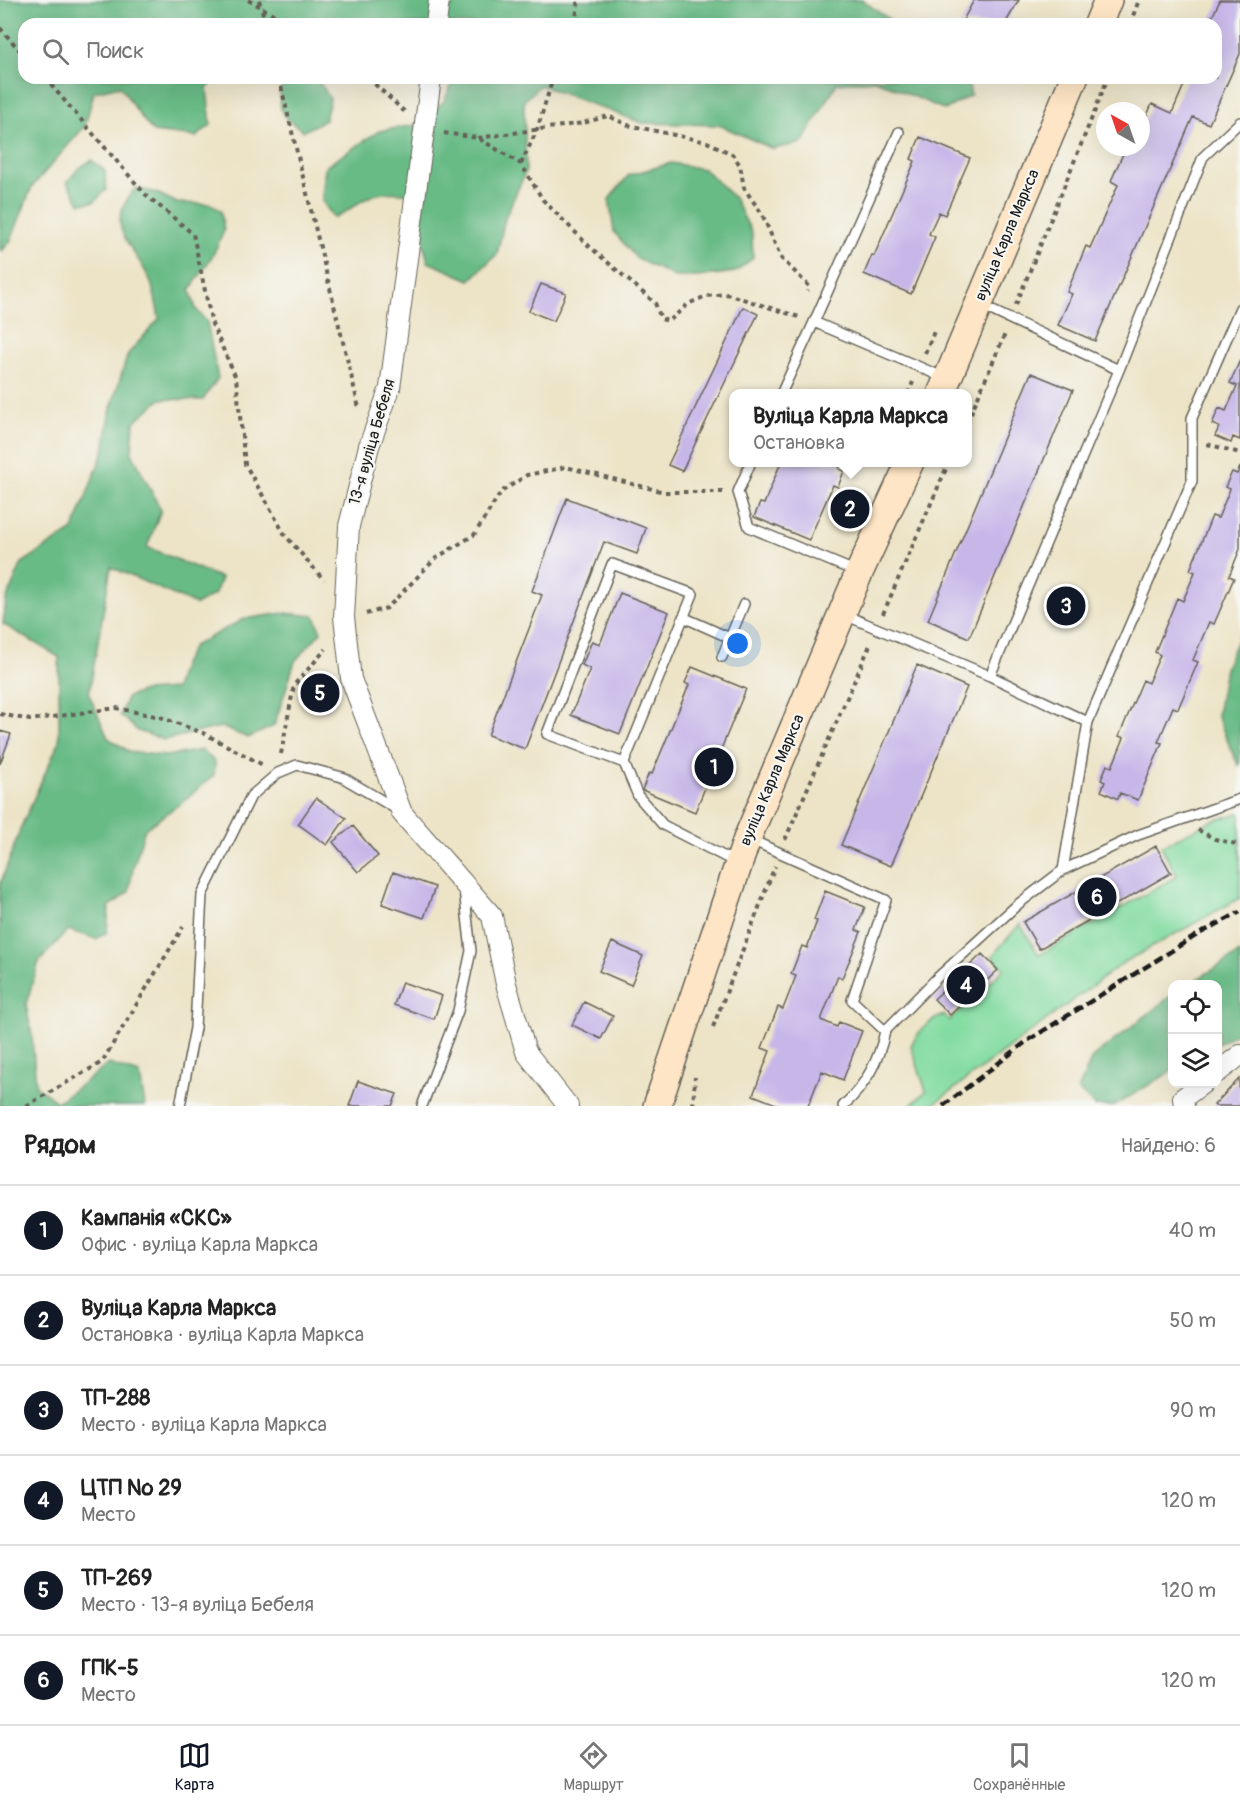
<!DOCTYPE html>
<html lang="ru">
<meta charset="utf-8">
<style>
:root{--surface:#fff;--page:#f6f6f6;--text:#222;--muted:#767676;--line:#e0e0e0;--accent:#111827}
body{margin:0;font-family:Pangolin,sans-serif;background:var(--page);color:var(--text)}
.controls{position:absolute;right:18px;bottom:18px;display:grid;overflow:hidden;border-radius:12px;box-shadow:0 6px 24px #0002}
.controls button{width:54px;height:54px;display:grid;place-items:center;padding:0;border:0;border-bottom:2px solid var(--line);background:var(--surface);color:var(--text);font:30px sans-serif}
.compass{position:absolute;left:1096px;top:102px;width:54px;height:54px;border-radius:50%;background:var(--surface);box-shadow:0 6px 24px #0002;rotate:320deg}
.you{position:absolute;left:738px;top:644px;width:21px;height:21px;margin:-15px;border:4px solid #fff;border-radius:50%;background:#1a73e8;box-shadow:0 0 0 9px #1a73e833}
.badge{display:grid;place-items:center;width:39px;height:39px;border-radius:50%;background:var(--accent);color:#fff;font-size:20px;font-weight:700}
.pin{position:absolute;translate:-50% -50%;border:3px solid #fff;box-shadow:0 2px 6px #0006}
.popup{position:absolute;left:729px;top:389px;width:243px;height:78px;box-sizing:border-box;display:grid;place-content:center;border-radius:12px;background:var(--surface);filter:drop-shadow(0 2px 4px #0005);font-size:20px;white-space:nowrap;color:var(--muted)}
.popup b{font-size:22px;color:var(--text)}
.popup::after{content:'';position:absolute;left:50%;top:100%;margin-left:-12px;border:12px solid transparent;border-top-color:var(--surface)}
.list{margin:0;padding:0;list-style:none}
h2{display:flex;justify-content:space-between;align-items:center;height:78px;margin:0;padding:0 24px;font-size:26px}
h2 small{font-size:20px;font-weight:400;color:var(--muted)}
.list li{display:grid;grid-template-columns:39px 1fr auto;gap:18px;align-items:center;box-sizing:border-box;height:90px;padding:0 24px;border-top:2px solid var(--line)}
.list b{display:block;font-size:22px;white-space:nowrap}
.list p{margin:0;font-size:20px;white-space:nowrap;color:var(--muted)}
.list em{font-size:20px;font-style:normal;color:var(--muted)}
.icon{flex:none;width:33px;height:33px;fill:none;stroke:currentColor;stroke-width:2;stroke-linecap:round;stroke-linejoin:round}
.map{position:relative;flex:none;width:1240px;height:1106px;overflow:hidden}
.search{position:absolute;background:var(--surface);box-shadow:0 6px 24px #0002;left:18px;right:18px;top:18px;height:66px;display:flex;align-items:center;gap:15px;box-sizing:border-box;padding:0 21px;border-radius:18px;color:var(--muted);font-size:22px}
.sheet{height:618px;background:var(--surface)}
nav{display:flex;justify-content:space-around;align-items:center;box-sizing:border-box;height:84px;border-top:2px solid var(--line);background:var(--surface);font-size:16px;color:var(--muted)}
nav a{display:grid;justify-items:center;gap:3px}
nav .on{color:var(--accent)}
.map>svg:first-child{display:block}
.green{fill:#82dba0;stroke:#4f7c5e;stroke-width:1.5}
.forest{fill:#69bb86;stroke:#426c51;stroke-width:1.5}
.building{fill:#c7b7e9}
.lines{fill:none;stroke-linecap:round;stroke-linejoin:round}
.service-casing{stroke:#656258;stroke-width:12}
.minor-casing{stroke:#656258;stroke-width:22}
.secondary-casing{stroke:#656258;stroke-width:30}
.path{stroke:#656258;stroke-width:4;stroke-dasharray:4.5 4.5;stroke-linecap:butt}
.service{stroke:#fff;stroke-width:9}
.minor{stroke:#fff;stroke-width:20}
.secondary{stroke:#fee5c5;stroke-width:27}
.rail{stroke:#1c1c1c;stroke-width:4.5;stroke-dasharray:9 4.5;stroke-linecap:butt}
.labels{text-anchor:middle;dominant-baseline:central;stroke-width:4.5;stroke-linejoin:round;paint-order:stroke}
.street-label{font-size:16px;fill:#1c1c1c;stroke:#f6f6f2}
</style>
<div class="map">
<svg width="1240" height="1106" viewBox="0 0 1240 1106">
<rect width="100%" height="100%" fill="#f6f6f2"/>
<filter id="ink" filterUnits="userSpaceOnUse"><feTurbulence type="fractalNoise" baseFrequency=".0167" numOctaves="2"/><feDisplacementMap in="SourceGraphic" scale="12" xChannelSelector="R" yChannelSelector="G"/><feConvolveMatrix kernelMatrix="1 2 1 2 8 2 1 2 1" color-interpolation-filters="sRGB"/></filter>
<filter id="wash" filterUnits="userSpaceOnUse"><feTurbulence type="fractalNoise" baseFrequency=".008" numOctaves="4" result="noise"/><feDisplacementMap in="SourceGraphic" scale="24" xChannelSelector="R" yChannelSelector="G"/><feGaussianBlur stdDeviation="1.35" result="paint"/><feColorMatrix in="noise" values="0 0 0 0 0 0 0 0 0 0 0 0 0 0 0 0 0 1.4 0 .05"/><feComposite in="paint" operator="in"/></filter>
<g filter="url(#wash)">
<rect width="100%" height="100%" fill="#ede4c7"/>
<path class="green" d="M1240,813V898L1123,963L931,1106H910L926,1091L911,1046C917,1032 929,1020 944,1015L950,1020L1004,969L992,956L1020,924L1039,955L1177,876L1161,846L1211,821Z"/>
<path class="forest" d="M0,0H862L896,24H24V78H215L207,89L211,125L196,137L153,132L138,113L120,86L94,92L85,126L32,187L11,240L2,251L0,250Z
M288,78C316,78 315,73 330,99L325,120L304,131C298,127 288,121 284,115C277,105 279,86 288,78Z
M455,78H967L971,95L945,110L876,80L837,83L802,143L773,149L719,125L642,123L540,85L524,101L526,171L505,218L497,254L470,280L428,262L411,194C396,192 381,191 367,198C355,204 347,213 334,218L322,201L325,167L379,131L416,125L444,101Z
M92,160L105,171L106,190L94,202L80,203L67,182L79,168Z
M671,163L704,169L734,198L752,233L753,258L735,272L698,277H675L637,259L614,232L609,199L629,175Z
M136,188L157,193L177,203L211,204L221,211L224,231L213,255L190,290L196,309L207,322L218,378L203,400L161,399L134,422L132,453L161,510L147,547L221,578L215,594L196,605L111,567L89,694L108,738L130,752L166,756L202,750L215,762L214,775L184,801L145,829L133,868L129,892L109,907L107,932L96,939L68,930L39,962L26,1004L32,1036L36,1086L57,1102L109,1064L140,1074L145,1106H0V885L21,827L59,742V657L3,624L6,600L22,563L73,530L104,450L111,408L128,354L159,319C157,307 155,294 151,283C136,244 99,230 136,188Z
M284,613L315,616L321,632L295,661L274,726L248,738L221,727L164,740L138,731L120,715L127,697L144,691L175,689L182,666L193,646L244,619Z
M1240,633V765H1238L1217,716L1225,668Z
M1240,953V1031L1218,1044V984H1189Z
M1172,995V1071L1114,1106H1095L1078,1090L1092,1058Z"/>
<g id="blocks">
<path class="building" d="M974,0H1019L1005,24H961Z
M1220,0H1240V54L1209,124L1193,117L1095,341L1058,325L1072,294L1067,292L1086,246L1090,248L1118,185L1111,181L1126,147H1141V129L1152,104L1172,113L1187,78H1216V24H1209Z
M920,137L970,158L945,215L939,212L929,234L935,237L911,294L864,274L872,255L874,256L915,161L911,159Z
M541,284L566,293L554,321L529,311Z
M743,307L758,314L682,471L668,465Z
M1240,360V440L1233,437L1231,443L1215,436L1219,427L1212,424L1219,408L1226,411L1237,386L1230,383Z
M1031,373L1073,390L969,638L928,620Z
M781,462H841L839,469L844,471L838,487L833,485L809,540L754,517L760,503L764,504Z
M1240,467V549L1229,576L1234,578L1214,624L1209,622L1193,660L1198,662L1178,709L1173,707L1158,742L1162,743L1138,800L1120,793L1118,799L1101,791L1105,782L1101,780L1107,765L1112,767L1124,738L1119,736L1143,680L1148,683L1160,655L1155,652L1177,598L1183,601L1195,572L1190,570L1212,516L1218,518L1230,489L1225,487L1232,472L1237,474Z
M567,498L646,528L637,554L604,542L525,749L488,735L542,595L532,591Z
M1054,590L1085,603L1078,621L1046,609Z
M620,593L669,612L620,734L571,715L590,669L582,665L592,641L600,644Z
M917,665L967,687L891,866L841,845Z
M692,667L746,689L695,812L642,790L649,773L652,774L689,685L685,683Z
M311,676L339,689L328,710L301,696Z
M0,731L11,734L0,764Z
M316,798L346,818L327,845L298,824Z
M353,826L378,856L358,872L333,842Z
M1156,846L1171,873L1039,949L1023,922Z
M393,872L435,887L424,918L382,904Z
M825,891L865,907L856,930L861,932L850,959L842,978L838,976L821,1020L837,1027L839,1022L862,1031L843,1080L822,1071L808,1106H781L753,1095L770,1051L762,1048L778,1007L783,1009L796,976L791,974L802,946L807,948L817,921L814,920Z
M612,942L643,956L631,985L599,971Z
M982,954L998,970L950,1015L934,999Z
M402,982L442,996L434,1019L394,1005Z
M584,1002L613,1016L601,1039L572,1025Z
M1239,1079L1240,1106H1215L1214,1105Z
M358,1081L397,1094L392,1106H349Z"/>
</g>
</g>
<g filter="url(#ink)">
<use href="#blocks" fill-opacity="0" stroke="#656258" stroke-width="1.5"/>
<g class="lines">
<g class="service-casing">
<path id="service" d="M899,132L814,322L945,378
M980,305L1119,370L1203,157L1240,122
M781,394L814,322
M751,462L738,492L749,527L857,572
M845,615L990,676L1088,722
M683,617L730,638
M722,657L744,604
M990,676L1119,370
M624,763L693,594L612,564L547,734L624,763L638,796L663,825L735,862
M749,839L886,900L852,1000L885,1031C879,1061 865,1086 843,1106
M1063,870L1088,722L1192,481V418L1240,308
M885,1031L936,979L1017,905L1063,870L1138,835L1240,799
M180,1106L195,1028L202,895L251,796L278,773L297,765L342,777L398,810
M422,1106L458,1011L471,951L464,889"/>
</g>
<g class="minor-casing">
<path id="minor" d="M436,24L439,0
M431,78L390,388L369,446L349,526L344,617L351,679L402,813L492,916L506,984L526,1052L568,1106
M1218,1072L1240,1055
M1184,1106L1183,1098L1202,1084"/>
</g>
<g class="secondary-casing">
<path id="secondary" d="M1098,24L1108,0
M941,394L1074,78
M657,1106L747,839L859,573L910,462"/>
</g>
<path class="path" d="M248,0L261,7L266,24
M259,0L261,7L290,24
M575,24L578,5L576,0
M1130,24L1139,0
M0,28L24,55
M45,78L145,194L193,234L212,324L236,378L245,464L285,535L324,580
M279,78L359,408
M368,78L405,112
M444,133L478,138L521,164L543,200L590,247L655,303L661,319L669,321L688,304L706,296L727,294L799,317
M478,138L583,123L608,116L628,125L707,142L732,154L740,165L744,188L762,214L781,258L809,286L808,291
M521,164L537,130L553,78
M1016,305L1108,78
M925,353L935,329
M908,394L913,382
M967,422L1005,334
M1207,444L1240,453
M366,614L387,608L436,558L474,535L501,492L527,475L566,467L664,492H723
M883,614L949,462
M0,714L30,720L116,708L160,717L203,733L265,766
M281,754L294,685L326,649
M1198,830L1215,839L1240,845
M785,840L871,643
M713,1027L775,866
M26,1106L102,1062L183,927
M693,1106L695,1077"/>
<use href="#service" class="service"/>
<use href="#minor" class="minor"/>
<use href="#secondary" class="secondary"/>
<path class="rail" d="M943,1106L1027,1041L1197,935L1240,912"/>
</g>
</g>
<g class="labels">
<g class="street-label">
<text transform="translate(1007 235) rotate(-67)">вуліца Карла Маркса</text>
<text transform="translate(372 442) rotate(-74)">13-я вуліца Бебеля</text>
<text transform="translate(772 780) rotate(-67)">вуліца Карла Маркса</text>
</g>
</g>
</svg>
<div class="controls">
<button><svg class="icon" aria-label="locate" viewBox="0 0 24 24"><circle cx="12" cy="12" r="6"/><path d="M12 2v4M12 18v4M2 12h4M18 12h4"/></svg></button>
<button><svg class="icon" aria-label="layers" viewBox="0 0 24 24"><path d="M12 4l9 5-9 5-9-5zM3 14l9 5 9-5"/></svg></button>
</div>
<svg class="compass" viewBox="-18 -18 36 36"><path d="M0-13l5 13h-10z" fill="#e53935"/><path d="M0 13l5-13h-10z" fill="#767676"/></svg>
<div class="you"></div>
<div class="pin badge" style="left:714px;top:767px">1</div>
<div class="pin badge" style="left:850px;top:509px">2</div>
<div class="popup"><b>Вуліца Карла Маркса</b>Остановка</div>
<div class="pin badge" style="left:1066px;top:606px">3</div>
<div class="pin badge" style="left:966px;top:985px">4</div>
<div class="pin badge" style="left:320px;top:693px">5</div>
<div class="pin badge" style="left:1097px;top:897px">6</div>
<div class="search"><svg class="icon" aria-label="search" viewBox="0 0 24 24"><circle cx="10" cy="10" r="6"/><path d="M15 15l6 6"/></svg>Поиск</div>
</div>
<section class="sheet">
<h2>Рядом<small>Найдено: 6</small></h2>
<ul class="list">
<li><span class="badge">1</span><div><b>Кампанія «СКС»</b><p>Офис · вуліца Карла Маркса</p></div><em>40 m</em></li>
<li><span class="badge">2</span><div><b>Вуліца Карла Маркса</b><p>Остановка · вуліца Карла Маркса</p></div><em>50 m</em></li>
<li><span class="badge">3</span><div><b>ТП-288</b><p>Место · вуліца Карла Маркса</p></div><em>90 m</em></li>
<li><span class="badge">4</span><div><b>ЦТП № 29</b><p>Место</p></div><em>120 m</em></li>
<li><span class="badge">5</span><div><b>ТП-269</b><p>Место · 13-я вуліца Бебеля</p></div><em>120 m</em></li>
<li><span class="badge">6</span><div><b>ГПК-5</b><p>Место</p></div><em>120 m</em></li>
</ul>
</section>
<nav>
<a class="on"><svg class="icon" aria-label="map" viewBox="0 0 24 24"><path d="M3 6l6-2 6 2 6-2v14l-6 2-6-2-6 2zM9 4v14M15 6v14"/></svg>Карта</a>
<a><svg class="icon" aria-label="directions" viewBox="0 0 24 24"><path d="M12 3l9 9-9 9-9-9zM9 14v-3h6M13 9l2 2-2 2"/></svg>Маршрут</a>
<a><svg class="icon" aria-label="saved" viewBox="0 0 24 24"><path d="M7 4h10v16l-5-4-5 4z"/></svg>Сохранённые</a>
</nav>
